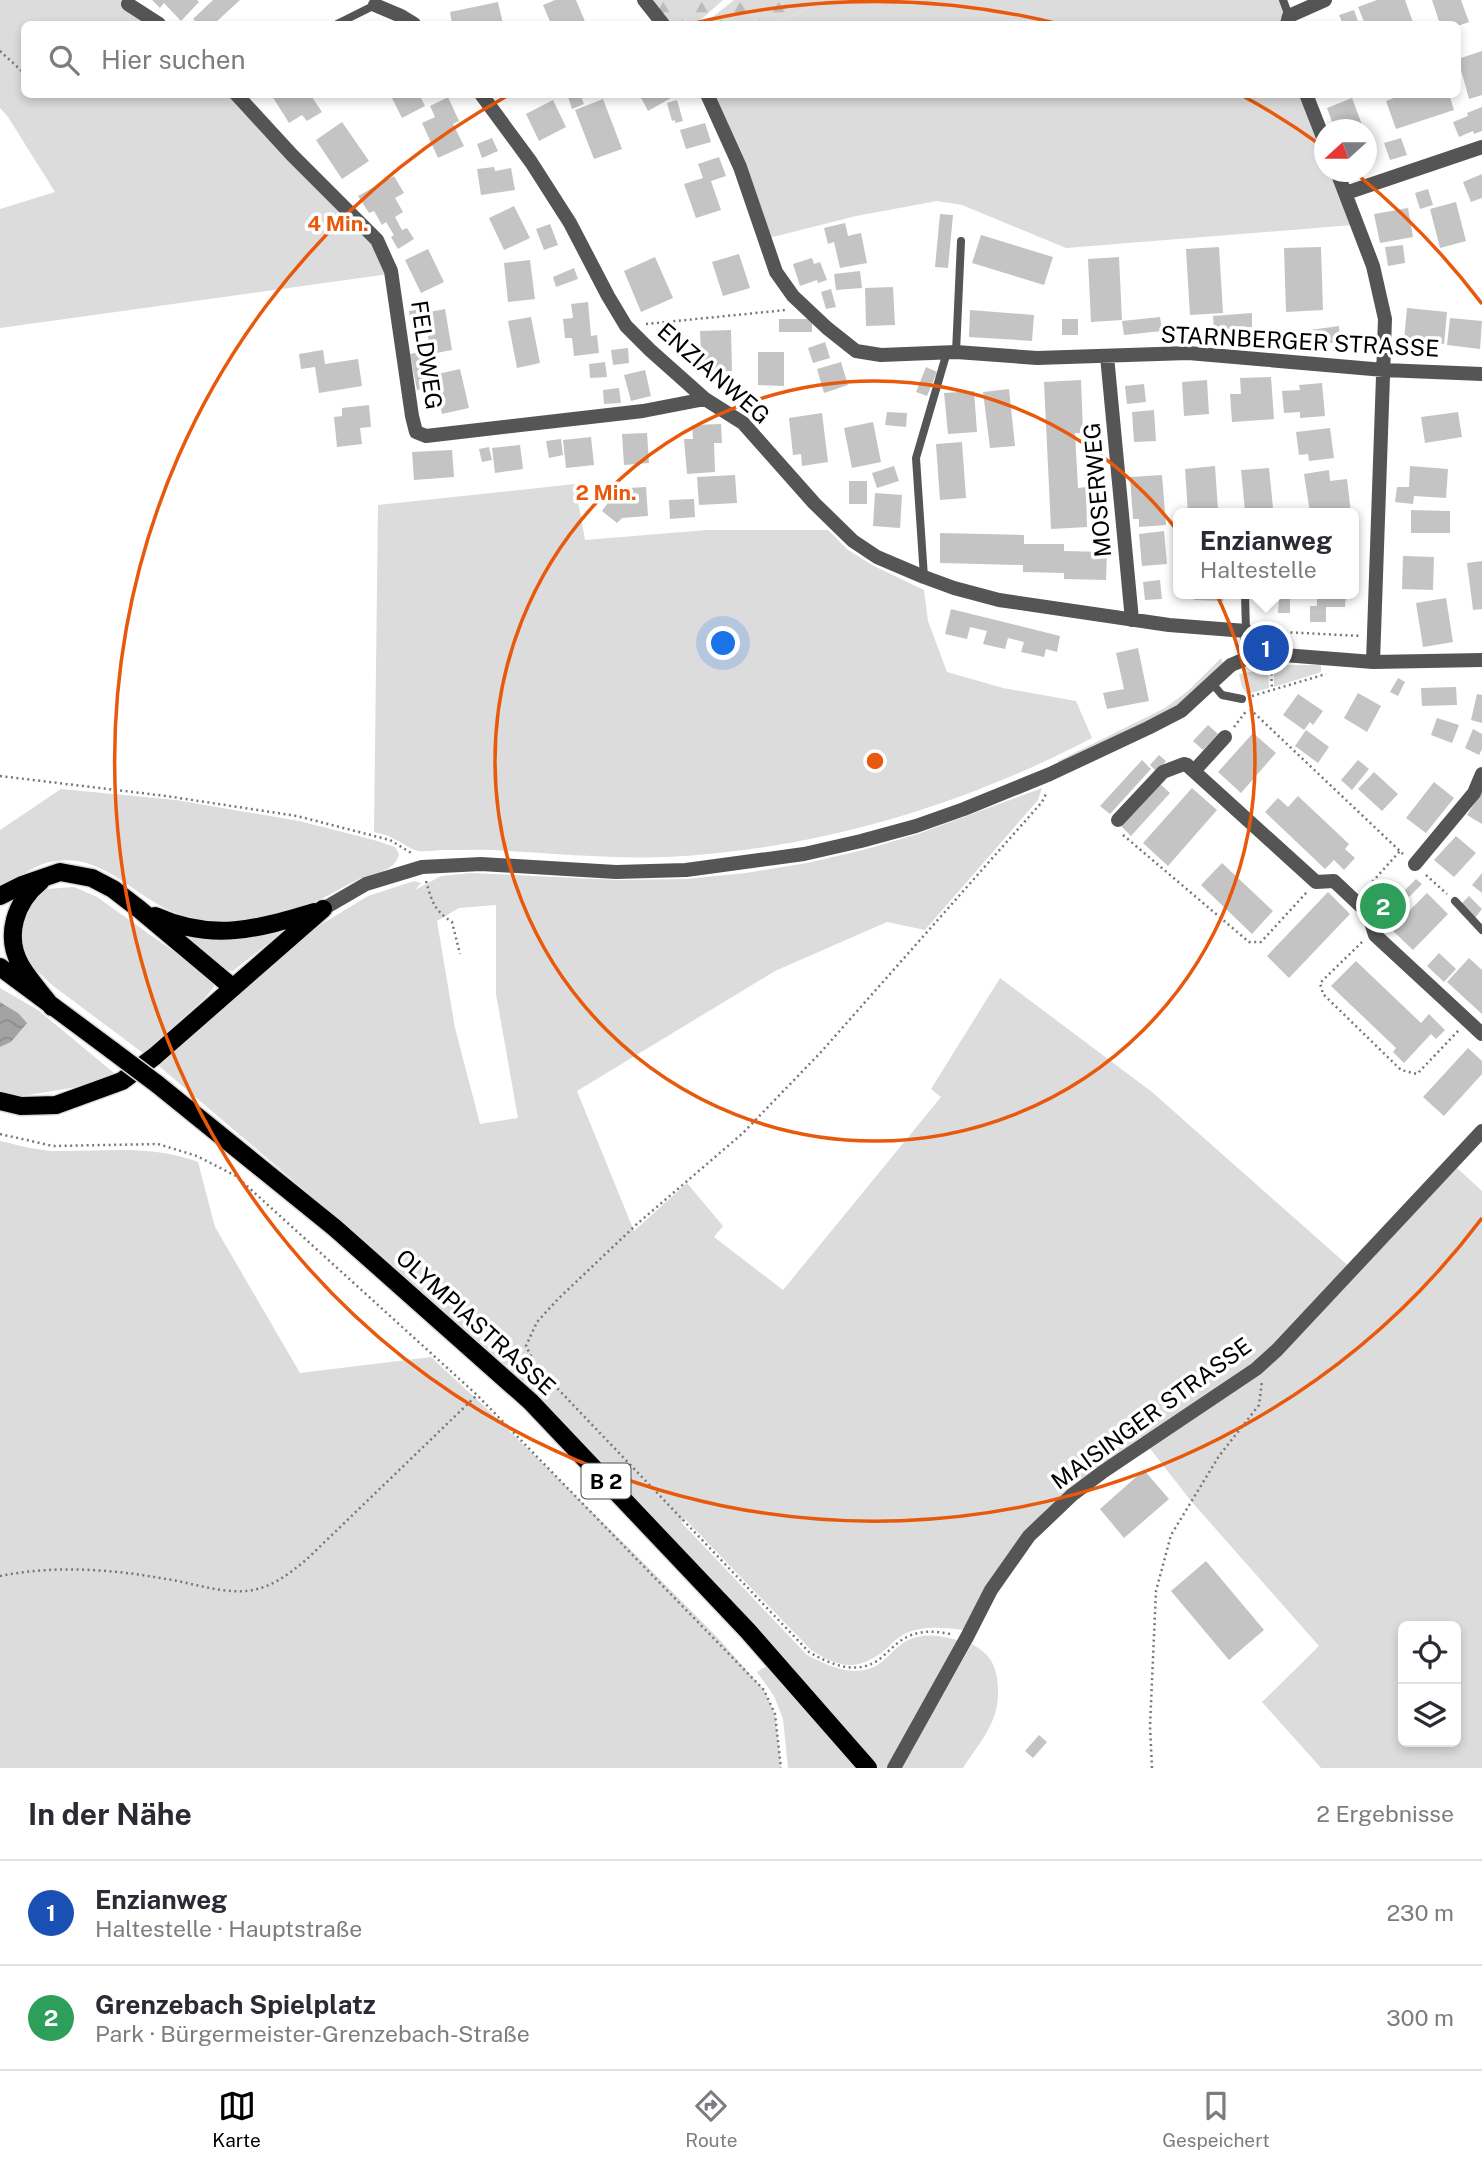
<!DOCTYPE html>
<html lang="de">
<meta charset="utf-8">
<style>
:root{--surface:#fff;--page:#f2f2f3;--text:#2b2b33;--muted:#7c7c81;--line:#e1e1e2;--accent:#000}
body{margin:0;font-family:"Public Sans",sans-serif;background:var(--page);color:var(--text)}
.controls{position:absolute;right:21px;bottom:21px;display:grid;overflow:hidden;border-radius:10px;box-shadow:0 4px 10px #0003}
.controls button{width:63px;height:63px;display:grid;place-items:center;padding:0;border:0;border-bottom:2px solid var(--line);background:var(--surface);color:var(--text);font:35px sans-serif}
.compass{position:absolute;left:1314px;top:119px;width:63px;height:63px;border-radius:50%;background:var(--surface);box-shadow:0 4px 10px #0003;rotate:249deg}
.you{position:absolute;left:724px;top:644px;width:24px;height:24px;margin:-18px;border:5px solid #fff;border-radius:50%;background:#1a73e8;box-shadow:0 0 0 10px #1a73e833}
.badge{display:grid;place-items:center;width:46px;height:46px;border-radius:50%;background:var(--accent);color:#fff;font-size:23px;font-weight:700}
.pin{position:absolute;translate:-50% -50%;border:4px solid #fff;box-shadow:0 2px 7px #0006}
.popup{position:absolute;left:1173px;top:508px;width:186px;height:91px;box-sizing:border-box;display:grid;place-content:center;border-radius:10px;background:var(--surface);filter:drop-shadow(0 2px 5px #0005);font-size:23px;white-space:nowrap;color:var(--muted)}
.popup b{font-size:26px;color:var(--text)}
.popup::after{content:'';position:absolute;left:50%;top:100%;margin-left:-14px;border:14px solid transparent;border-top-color:var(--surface)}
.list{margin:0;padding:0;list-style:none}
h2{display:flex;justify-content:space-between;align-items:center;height:91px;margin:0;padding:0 28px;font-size:30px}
h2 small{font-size:23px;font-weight:400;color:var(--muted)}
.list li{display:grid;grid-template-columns:46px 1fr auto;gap:21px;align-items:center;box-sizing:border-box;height:105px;padding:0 28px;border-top:2px solid var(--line)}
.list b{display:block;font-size:26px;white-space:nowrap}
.list p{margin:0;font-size:23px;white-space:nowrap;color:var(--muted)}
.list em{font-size:23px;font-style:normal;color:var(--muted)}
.icon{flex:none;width:38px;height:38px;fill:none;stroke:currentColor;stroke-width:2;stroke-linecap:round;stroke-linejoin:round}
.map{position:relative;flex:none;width:1482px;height:1768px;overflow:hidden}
.search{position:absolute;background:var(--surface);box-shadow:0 4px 10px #0003;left:21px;right:21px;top:21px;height:77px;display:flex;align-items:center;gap:18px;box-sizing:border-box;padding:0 24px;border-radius:10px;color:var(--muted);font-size:26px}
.sheet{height:301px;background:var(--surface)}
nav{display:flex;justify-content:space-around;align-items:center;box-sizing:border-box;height:98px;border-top:2px solid var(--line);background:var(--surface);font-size:19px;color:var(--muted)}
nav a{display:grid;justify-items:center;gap:4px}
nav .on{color:var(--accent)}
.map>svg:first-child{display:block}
.grass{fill:#dcdcdc;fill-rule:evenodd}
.forest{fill:url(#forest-firs)}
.water{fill:url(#water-waves)}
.building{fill:#c4c4c4}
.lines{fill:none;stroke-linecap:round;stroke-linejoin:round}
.primary-casing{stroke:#dbdbdb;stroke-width:21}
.path{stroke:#777;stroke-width:2.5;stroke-dasharray:2 3.5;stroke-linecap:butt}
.service{stroke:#555;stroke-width:8}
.minor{stroke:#555;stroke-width:14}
.primary{stroke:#000;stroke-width:18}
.primary-bridge-casing{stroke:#dbdbdb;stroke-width:21;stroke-linecap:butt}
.primary-bridge{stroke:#000;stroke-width:18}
.ring{fill:none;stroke:#e8590c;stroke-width:3.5}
.labels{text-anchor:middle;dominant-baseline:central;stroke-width:7;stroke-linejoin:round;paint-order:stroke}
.shield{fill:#fff;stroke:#4c4c4c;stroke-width:2}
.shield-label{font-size:21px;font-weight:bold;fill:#000}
.street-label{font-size:23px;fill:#000;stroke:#fff}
.centre{fill:#e8590c;stroke:#fff;stroke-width:3.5}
.ring-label{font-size:21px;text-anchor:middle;font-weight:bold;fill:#e8590c;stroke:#fff;stroke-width:7;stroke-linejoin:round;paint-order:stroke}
</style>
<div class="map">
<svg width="1482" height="1768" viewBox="0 0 1482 1768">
<defs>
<pattern id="forest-firs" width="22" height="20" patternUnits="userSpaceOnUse" patternTransform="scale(1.75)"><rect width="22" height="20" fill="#dcdcdc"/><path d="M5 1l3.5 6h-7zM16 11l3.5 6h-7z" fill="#bbb"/></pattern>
<pattern id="water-waves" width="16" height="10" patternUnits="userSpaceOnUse" patternTransform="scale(1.75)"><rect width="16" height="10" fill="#a3a3a3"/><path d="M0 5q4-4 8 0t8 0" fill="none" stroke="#8b8b8b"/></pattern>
</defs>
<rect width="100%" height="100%" fill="#fff"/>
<path class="grass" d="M0,0H128L153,24H24V94L232,95L375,242L389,274L0,328V209L55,192L8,117L0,108Z
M824,0H1279L1285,15L1284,24H775Z
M710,95H1302L1324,152V172H1332L1353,225L1066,248L962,205L937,201L856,216L769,238Z
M575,484L585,540L707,530H828L848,550L874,566L924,590L928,621L947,672L1003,688L1076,701L1092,738C960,807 815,850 667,857C613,859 561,854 508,851C487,849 465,850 444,850C436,850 426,852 418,851C410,849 401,842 394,839C388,835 381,834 374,832L378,505Z
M1221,658L1223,663L1179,705L1059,764L1058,761L1165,708L1188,691Z
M1268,665L1269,688L1247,694L1242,687L1239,674L1255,671L1254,666Z
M1274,665H1321V672L1274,687Z
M1042,788L1038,800L925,930L887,922L775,971L577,1091L634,1231L687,1183L723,1226L714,1237L783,1290L941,1097L931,1089L1000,978L1152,1092L1352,1269L1457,1168L1482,1191V1768H1321L1262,1702L1319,1646L1191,1501L1141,1437L1102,1465L1068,1491L965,1630C945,1628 925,1625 906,1633C898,1637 891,1644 885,1650C857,1672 839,1668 811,1650L685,1519L681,1522L807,1655C828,1666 856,1679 879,1664C889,1657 897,1645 908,1640C926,1632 943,1636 961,1641L888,1768H879L792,1667L666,1534L467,1334L330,1212L159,1066L312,930L368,896L414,881L421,883L415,890L441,876L471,873L618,880L687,879L746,873L807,863L863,850L918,834ZM496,905V994L518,1118L480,1124L455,1028L437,921L459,908ZM1403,1626H1456V1742H1403Z
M61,789L176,800L299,821L374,840L395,847L399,854C395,873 371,873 357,880C324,897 281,924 243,925C215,926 181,918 157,904C120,882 93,851 46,863C31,867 14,881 0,889V830Z
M74,887L97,897L211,978L214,987L205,998L143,1053L52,985L31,965L23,944L22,926L28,906L47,889Z
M164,924L208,937L251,938L281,933L233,971L222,970Z
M0,988L38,1010L114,1073L90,1085L46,1092L22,1096L0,1091V1047L11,1042L18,1013L0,1002Z
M0,1141C17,1145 36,1150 53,1151C103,1152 150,1144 198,1162L215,1227L300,1373L431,1357L485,1407L633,1552L718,1638L764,1690L775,1714L781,1768H0Z
M972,1644C987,1653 994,1660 997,1678C1003,1718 984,1736 963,1768H901Z
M770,1664L855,1768H788L783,1719L774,1696L757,1672Z"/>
<path class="forest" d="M648,0H723L696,24H666Z
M734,0H824L775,24H704Z"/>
<path class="water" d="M0,1002L18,1013L27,1023L11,1042L0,1047Z"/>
<path class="building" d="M152,0H197L199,2L181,21L164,3L160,8Z
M213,0H240L214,24H199L193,19Z
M555,0H576L586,24H551L543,5Z
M1377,0H1405L1413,22L1406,24H1365L1358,7Z
M1432,0H1461L1469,22L1458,26L1440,24Z
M498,2L503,24H452L450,12Z
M1354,10L1359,24H1343L1339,15Z
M1482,51V95L1469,99L1458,59Z
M275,94H310L322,112L307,121L302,115L289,123L272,96Z
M390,94H419L425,106L402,118Z
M567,94H580L584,104L572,109Z
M639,94H678L648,111Z
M1404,94H1449L1454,110L1396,129L1386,101Z
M448,97L459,121L453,124L464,146L438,158L422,123L435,117L430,106Z
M1352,98L1364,130H1335L1327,108Z
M603,99L622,149L594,159L575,110Z
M553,100L566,127L539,141L526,114Z
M677,100L683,121L675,123V120L672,121L667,103Z
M1482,107V131L1474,134L1473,131L1459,137L1453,122L1468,116L1467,113Z
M342,122L369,161L342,179L316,140Z
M705,123L711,142L686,149L680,130Z
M492,138L498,151L482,158L477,144Z
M1401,138L1407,155L1390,160L1384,143Z
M719,157L726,176L711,181L721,210L696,218L684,184L703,178L698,164Z
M494,167L495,171L511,168L515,190L481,195L477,169Z
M1482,174V198L1471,202L1463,182Z
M394,176L404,193L395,198L403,212L395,217L402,230L407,228L414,239L398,249L391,237L394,235L386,222L382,225L374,211L369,213L358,196Z
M1428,189L1433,205L1420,209L1415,193Z
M1456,202L1466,241L1440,248L1430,209Z
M514,206L530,238L504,250L489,218Z
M1408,208L1413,237L1380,243L1374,214Z
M940,214L953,215L948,268L935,267Z
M845,223L848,236L861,233L867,263L840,268L834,242L828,244L824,228Z
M550,224L558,245L544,250L536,229Z
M981,235L1053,257L1044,285L972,263Z
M1403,245L1405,263L1388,266L1385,247Z
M1219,247L1223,313L1190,315L1186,249Z
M1321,247L1323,310L1286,312L1284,248Z
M428,249L444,282L421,293L405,260Z
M739,254L750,288L723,296L712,262Z
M655,257L673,298L641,312L624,271Z
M1119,257L1122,320L1091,322L1088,259Z
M812,258L814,264L820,262L827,280L818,283L817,280L800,286L793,264Z
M530,260L535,299L508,302L504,263Z
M574,268L578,279L556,287L553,277Z
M860,271L862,288L836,290L834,274Z
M893,287L895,325L866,326L865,288Z
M831,289L836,307L826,309L821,292Z
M588,302L591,336L597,335L599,353L574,356L572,338H565L563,319L573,318L571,304Z
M1407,308L1447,312L1444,344L1404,340Z
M445,309L452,350L431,354L424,313Z
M416,310L418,324L411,325L409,311Z
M970,310L1034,315L1032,341L969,337Z
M1252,313V327L1214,330L1213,316Z
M531,317L540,363L517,368L508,321Z
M1160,317L1162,331L1124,335L1122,321Z
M1450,318L1482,321L1480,349L1447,345Z
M779,319H812V332H779Z
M1062,319H1078V335H1062Z
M1339,326L1340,342L1312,345L1310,330Z
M731,330L732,371L702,372L700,331Z
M825,342L830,358L813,363L808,348Z
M628,348L629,363L613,365L611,350Z
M323,350L325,364L358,359L362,386L319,393L315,367L301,369L299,354Z
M423,351L428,379H425L426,388L417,390L410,354Z
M758,352H784V386L758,385Z
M605,362L607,377L590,378L589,364Z
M841,362L848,385L824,393L817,369Z
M926,367L937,372L927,396L916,392Z
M460,369L469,408L442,414L433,375Z
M645,370L651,396L631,401L624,375Z
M1271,377L1274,419L1232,422L1230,394H1241L1240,378Z
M1081,380L1083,433H1075L1078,488L1086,487L1087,527L1051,529L1044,382Z
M1207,380L1209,414L1184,416L1182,382Z
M1322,383L1325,416L1300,418V412L1284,413L1282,391L1300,390L1299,385Z
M1144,384L1146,402L1127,404L1125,386Z
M619,388L621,403L604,404L603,390Z
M1009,389L1015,446L990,448L983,392Z
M974,391L977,432L948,434L944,393Z
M369,405L371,427L360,428L362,444L337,447L334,417L342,416V408Z
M1154,410L1156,441L1134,442L1132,412Z
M887,412L907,413L906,427L885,425Z
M1458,412L1462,437L1425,443L1421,417Z
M822,413L828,462L802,466L801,454L793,455L789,418Z
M873,422L881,462L852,468L844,428Z
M721,424L722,443H714L715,472L687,474L684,439H693L692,425Z
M1330,428L1334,458L1309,461L1308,454L1299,455L1296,432Z
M647,433L649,463L624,465L622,434Z
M591,437L594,465L566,468L563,440Z
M561,439L563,455L549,458L546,441Z
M962,442L966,498L940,500L936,444Z
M520,445L523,469L495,473L492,448Z
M489,447L492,460L482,462L479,449Z
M452,450L454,477L414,480L412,452Z
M894,466L899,481L877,488L872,473Z
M1215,466L1218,510L1188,513L1185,469Z
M1410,466L1448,469L1446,498L1414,496L1413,504L1395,502L1397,487H1409Z
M1269,468L1273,508L1245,511L1241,470Z
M1329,470L1330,481L1347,479L1351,513H1310L1304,474Z
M735,475L737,503L699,505L697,477Z
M1162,475L1166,525L1139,527V519H1133L1130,477Z
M849,481H867V504H849Z
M646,487L648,516L622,518L617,523L602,511L610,500L609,489Z
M875,493L902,495L900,528L873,526Z
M694,499L695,517L670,519L669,500Z
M1411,510L1450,511V533H1411Z
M1164,531L1167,564L1142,566L1139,534Z
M940,533L1024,535V544H1064V551L1107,552L1106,580L1064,579V573L1023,572V565L940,563Z
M1403,556L1434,557L1433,590L1402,589Z
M1482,561V609L1473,610L1467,563Z
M1160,580L1162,599L1145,600L1143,582Z
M1194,594H1224L1223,601L1194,600Z
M1259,594H1290V613H1278L1279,599H1259Z
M1317,594H1346L1345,607H1326V622H1310V606H1317Z
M1446,598L1453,642L1423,647L1416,603Z
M951,609L1060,636L1057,652L1046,649L1044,657L1021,652L1024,642L1008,638L1005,649L983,644L987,631L970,627L967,639L945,634Z
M1138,648L1149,701L1107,709L1103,693L1124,689L1116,653Z
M1398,678L1405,682L1398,696L1390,692Z
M1456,687L1457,705L1422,706L1421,688Z
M1358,693L1381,706L1367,732L1344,718Z
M1298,694L1323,711L1313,725L1310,722L1304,730L1283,715Z
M1477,694L1482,695V723L1471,720Z
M1437,718L1459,725L1452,743L1431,735Z
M1208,725L1218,734L1203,750L1193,741Z
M1473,729L1482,734V749L1479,755L1465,748Z
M1306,730L1329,747L1318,763L1295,746Z
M1253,733L1276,753L1241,793L1218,772Z
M1159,755L1166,761L1157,772L1150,765Z
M1142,760L1151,769L1110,814L1100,806Z
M1358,760L1369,769L1352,790L1341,780Z
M1374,772L1398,794L1382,811L1358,789Z
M1434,782L1454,798L1426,833L1406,818Z
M1160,784L1170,793L1131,836L1121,826Z
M1192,788L1217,810L1168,866L1143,843Z
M1482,792V824L1467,815Z
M1298,796L1349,844L1345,849L1355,858L1344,870L1334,860L1325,869L1265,812L1278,798L1288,807Z
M1456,836L1476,853L1454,877L1434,860Z
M1222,863L1273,911L1252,934L1201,885Z
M1482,873V893L1472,885Z
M1416,879L1422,884L1409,897L1403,892Z
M1328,892L1350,914L1289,978L1267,956Z
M1427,893L1448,914L1413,950L1391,929Z
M1469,896L1482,909L1475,918L1461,904Z
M1439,953L1456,969L1444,982L1427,966Z
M1469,958L1482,970V1014L1447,982Z
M1356,961L1421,1023L1429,1014L1445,1030L1436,1039L1431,1034L1404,1063L1393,1052L1396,1048L1331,986Z
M1468,1048L1482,1061V1074L1444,1116L1423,1097Z
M1144,1470L1169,1499L1124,1538L1100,1509Z
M1206,1561L1264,1630L1229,1660L1171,1591Z
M1039,1735L1047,1742L1033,1758L1025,1751Z"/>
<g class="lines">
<g class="primary-casing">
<path id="primary" d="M41,881C15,902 4,936 21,966C30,981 42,994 52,1007
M0,896L22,885L60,872L92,878L113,889L139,909L232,987
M155,916C213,942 257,929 314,912
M0,967L113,1051
M157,1084L335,1228L531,1402L748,1631L868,1768
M0,1101L21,1106L56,1105L122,1081L155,1056L323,909"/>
</g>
<path class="path" d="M0,51L24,73
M646,324L786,310
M1263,631L1361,636
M1271,668L1272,690
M1252,696L1326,674
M1250,709L1403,854
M1234,727L1247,710
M0,776L166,796L297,816L390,840L413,854
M1123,835L1249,942H1261L1307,892
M1426,875L1447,894
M426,881C432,902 434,910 452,922L460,954
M1365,890L1400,851
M1362,942L1320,983L1323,994L1401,1070L1417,1074L1459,1030
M0,1134L53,1146L158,1144L197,1156L236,1176L477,1395L764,1690L775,1714L781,1768
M0,1576C55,1565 111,1569 166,1579C193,1583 219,1593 246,1591C270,1589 289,1574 307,1559L477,1395
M950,1634C935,1631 921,1630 907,1637C896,1642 887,1654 877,1661C854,1675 830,1664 809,1652L536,1366L526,1346L537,1322L558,1299L637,1224L743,1133L821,1052L1019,828L1042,802L1047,792
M1152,1768L1150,1726L1156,1591L1171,1535L1219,1456L1259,1405L1262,1381"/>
<path class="service" d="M1283,0L1289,16
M337,24L375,5
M956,352L961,241
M924,577L916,458L947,352
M1245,594L1246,631
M1211,682L1222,695L1242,699
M1455,901L1482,930"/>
<path class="minor" d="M644,0L663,24
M128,4L159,24
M375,5L401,16L414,24
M1287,24L1289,16L1325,0
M236,94L292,155L377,240L391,271L412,416L416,432L426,436L643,411L705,399
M481,94L531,162L570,223L608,296L626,326L650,350L705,399L743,423L814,503L853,541L877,557L924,577L954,588L999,600L1169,625L1246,631L1250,657
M707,94L740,167L776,272L793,296L827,328L856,351L881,355L956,352L1037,358L1188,353L1384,370L1482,374
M1306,94L1324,140
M1337,172L1373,266L1385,319L1373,662
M1346,193L1482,147
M1107,356L1132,620
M1194,771L1225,737
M1118,820L1163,772L1184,764L1187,765L1316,882L1334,881L1368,913L1375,935L1482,1034
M1415,864L1474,793L1482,774
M323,909L366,884L422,867L481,864L616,872L686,870L804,854L861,841L916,826L964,809L1050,774L1148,728L1181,711L1231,665L1250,657L1271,654L1373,662L1482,660
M894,1768L967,1637L991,1590L1029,1536L1072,1495L1104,1471L1256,1369L1277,1350L1482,1131"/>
<use href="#primary" class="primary"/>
<g class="primary-bridge-casing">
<path id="primary-bridge" d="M113,1051L157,1084"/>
</g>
<use href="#primary-bridge" class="primary-bridge"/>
</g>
<g class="ring">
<circle cx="875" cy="761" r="380"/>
<path d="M1482 1218A760 760 0 1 1 507 96M691 24A760 760 0 0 1 1059 24M1243 96A760 760 0 0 1 1322 146M1358 175A760 760 0 0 1 1482 304"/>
</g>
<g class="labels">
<rect class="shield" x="581.5" y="1463.5" width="49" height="35" rx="5"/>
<g class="shield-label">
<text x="606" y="1481">B 2</text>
</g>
<g class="street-label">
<text transform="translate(1300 341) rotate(3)">STARNBERGER STRASSE</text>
<text transform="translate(427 355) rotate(82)">FELDWEG</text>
<text transform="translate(714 373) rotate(41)">ENZIANWEG</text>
<text transform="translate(1097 490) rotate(-95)">MOSERWEG</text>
<text transform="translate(476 1322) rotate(42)">OLYMPIASTRASSE</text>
<text transform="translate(1151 1413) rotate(-36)">MAISINGER STRASSE</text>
</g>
</g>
<circle cx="875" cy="761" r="10" class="centre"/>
<g class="ring-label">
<text x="338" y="231">4 Min.</text>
<text x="606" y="500">2 Min.</text>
</g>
</svg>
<div class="controls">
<button><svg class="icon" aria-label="locate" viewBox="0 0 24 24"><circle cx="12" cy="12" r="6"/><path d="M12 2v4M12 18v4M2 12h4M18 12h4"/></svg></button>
<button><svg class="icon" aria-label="layers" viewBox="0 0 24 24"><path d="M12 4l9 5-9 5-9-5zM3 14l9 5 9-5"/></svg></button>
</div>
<svg class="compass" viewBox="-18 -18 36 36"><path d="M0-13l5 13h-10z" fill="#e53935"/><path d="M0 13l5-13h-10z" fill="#7c7c81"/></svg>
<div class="you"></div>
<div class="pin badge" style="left:1266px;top:648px;background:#1a4fb4">1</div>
<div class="popup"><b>Enzianweg</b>Haltestelle</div>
<div class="pin badge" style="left:1383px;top:906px;background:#2e9e5b">2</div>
<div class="search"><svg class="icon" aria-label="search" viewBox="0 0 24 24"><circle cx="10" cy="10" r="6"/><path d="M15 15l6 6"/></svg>Hier suchen</div>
</div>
<section class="sheet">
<h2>In der Nähe<small>2 Ergebnisse</small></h2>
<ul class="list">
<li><span class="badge" style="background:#1a4fb4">1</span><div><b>Enzianweg</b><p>Haltestelle · Hauptstraße</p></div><em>230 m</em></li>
<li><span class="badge" style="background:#2e9e5b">2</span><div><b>Grenzebach Spielplatz</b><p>Park · Bürgermeister-Grenzebach-Straße</p></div><em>300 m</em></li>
</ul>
</section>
<nav>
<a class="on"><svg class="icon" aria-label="map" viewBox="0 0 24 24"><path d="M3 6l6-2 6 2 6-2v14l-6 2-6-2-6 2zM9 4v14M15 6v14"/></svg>Karte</a>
<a><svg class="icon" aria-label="directions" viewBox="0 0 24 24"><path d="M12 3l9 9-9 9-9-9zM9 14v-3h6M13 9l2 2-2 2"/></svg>Route</a>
<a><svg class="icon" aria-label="saved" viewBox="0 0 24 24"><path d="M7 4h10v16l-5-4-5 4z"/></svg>Gespeichert</a>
</nav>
